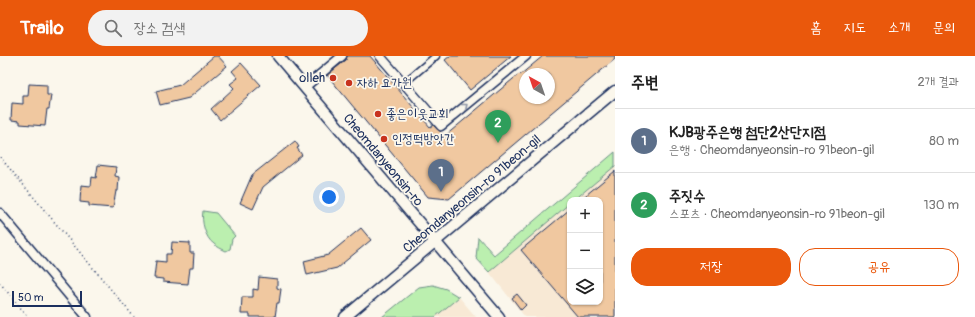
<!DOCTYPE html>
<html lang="ko">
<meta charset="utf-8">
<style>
:root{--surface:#fff;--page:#f2f2f2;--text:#222;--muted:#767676;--line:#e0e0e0;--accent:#ea580c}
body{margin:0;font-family:Pangolin,"Poor Story",sans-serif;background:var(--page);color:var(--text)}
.controls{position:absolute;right:12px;bottom:12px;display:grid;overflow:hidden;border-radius:8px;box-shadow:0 1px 3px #0004}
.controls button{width:36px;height:36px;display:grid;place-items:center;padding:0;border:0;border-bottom:1px solid var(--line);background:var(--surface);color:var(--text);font:20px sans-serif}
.compass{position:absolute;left:519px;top:12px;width:36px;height:36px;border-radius:50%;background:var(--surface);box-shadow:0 1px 3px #0004;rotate:320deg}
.scale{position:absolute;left:12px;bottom:10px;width:70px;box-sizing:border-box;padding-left:4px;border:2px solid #1b2f5e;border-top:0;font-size:11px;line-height:14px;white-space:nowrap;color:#1b2f5e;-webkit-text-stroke:3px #fbf7ec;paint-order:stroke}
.you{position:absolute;left:329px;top:141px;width:14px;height:14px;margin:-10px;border:3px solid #fff;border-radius:50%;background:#1a73e8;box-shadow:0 0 0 6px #1a73e833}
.badge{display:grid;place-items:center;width:26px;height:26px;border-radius:50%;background:var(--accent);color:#fff;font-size:13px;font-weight:700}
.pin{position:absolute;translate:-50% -33px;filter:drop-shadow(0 1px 2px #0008)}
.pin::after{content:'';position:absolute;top:21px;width:14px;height:12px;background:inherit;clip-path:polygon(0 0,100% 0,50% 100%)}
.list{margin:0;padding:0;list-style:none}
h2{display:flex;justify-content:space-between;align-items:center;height:52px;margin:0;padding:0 16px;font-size:17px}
h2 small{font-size:13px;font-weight:400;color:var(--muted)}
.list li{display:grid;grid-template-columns:26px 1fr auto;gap:12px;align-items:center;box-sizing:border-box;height:64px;padding:0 16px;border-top:1px solid var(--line)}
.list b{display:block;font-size:15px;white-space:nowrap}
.list p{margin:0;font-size:13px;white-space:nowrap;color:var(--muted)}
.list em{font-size:13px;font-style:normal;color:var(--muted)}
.actions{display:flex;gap:8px;padding:12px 16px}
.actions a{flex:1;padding:9px 0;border:1px solid var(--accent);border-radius:16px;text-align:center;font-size:14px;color:var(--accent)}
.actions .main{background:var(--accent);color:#fff}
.icon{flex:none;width:22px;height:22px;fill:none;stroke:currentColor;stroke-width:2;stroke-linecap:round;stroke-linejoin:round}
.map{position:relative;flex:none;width:615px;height:261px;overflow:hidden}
header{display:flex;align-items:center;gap:24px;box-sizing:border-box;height:56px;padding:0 20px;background:var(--accent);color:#fff}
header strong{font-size:19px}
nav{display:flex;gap:22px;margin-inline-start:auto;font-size:14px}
.search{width:280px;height:36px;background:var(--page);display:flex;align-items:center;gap:10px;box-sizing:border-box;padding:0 14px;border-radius:22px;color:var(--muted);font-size:15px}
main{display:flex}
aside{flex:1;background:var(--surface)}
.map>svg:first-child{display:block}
.built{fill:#f8e9d5}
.green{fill:#bbefaf;stroke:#6b8f86}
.building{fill:#f0c8a0;stroke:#1b2f5e;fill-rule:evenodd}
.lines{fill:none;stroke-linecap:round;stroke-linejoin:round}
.pedestrian-casing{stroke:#1b2f5e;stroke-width:9}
.minor-casing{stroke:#1b2f5e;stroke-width:11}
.tertiary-casing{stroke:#1b2f5e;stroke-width:13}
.path{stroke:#1b2f5e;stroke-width:1.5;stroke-dasharray:1 3;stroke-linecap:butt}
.pedestrian{stroke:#fbf7ec;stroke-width:6}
.minor{stroke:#fbf7ec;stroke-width:8}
.tertiary{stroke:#fbf7ec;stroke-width:10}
.oneway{stroke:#8b93a5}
.poi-dot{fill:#c8321e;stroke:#fbf7ec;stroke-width:1.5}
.labels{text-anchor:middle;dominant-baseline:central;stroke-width:3.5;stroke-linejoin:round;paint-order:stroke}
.poi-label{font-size:13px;fill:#1b2f5e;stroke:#fbf7ec;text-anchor:start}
.street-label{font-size:13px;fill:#1b2f5e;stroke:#fbf7ec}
</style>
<header>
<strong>Trailo</strong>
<div class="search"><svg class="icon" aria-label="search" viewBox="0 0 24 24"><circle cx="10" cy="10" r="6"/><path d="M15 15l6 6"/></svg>장소 검색</div>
<nav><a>홈</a><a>지도</a><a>소개</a><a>문의</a></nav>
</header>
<main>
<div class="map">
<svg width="615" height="261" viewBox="0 0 615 261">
<rect width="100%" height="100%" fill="#fbf7ec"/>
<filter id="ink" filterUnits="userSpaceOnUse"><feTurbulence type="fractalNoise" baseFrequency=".025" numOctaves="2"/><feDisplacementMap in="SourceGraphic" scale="8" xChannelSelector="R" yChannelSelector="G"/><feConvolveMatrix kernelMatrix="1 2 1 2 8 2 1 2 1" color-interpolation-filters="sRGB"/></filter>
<g filter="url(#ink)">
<path class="built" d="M615,110V261H525L489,216L570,147V246H600V144H574Z
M459,241L476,261H435Z"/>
<path class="green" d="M615,96V110L574,144H570V147L489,216L476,202L478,181L494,199Z
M203,155L216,157L235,180L232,183L230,193L226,195C222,193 217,191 214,188C205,182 201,165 203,155Z
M433,229L446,233L459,241L435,261H382L419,231Z"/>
<path class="building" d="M214,0H218L227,10L189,42L160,49L156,35L180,29Z
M347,0H370L430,71L433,69L445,80L519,18L520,19L543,0H615V3L449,143L428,141L327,19L346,4ZM525,18H549V42H525Z
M450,0H511L470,34L445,4Z
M241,7L261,29L220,64L211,53L234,32L230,28L238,22L232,15Z
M29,28L47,29V39H51L49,53H47L45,70L20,68V65L11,64L12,47L23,48V40H28Z
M295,85L299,91L297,92L302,99L263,131L253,153L240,147L252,119Z
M98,109L116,111L115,120L119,121L118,135H116L113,152L89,150V147L80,146L81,129L91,130L92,121L96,122Z
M615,115V261H578L521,194L570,153V246H600V144H580Z
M361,172L371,184L337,212L307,219L304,205L328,199Z
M172,186L190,187V197H194L193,212H190L188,228L163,226V223L154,222L156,205L166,206V198H171Z
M259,221L277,223V232L281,233L279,247H277L275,261H250V258H241L242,241H253V233L258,234Z
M517,238L526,249L521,254L512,242Z"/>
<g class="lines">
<g class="pedestrian-casing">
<path id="pedestrian" d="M404,27L436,0"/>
</g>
<g class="minor-casing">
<path id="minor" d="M380,0L441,70L526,0
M305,31L342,0
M0,157L87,261"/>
</g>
<g class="tertiary-casing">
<path id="tertiary" d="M278,0L499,261
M345,261L615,35"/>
</g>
<path class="path" d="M0,101L134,261
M0,227L28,261"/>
<use href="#pedestrian" class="pedestrian"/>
<use href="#minor" class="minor"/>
<use href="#tertiary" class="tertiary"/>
</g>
<defs><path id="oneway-chevron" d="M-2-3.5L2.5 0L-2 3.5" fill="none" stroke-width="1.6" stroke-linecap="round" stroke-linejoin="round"/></defs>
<use class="oneway" href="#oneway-chevron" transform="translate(465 50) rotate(-39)"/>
</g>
<g class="poi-dot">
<circle cx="333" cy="22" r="4"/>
<circle cx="349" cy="27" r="4"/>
<circle cx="378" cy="58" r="4"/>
<circle cx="384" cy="83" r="4"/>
</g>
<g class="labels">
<g class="poi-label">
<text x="325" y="22" text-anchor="end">olleh</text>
<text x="357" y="27">자하 요가원</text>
<text x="386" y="58">좋은이웃교회</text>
<text x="392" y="83">인정떡방앗간</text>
</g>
<g class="street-label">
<text transform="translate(383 104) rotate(50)">Cheomdanyeonsin-ro</text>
<text transform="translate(472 138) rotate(-40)">Cheomdanyeonsin-ro 91beon-gil</text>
</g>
</g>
</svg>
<div class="controls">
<button>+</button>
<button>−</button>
<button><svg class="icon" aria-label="layers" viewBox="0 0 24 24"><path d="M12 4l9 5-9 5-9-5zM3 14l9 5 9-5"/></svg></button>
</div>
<svg class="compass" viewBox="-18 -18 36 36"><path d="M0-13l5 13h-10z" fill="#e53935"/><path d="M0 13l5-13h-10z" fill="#767676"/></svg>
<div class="scale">50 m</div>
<div class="you"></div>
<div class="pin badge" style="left:441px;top:136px;background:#5c6f8a">1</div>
<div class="pin badge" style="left:498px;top:87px;background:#2e9e5b">2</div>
</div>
<aside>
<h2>주변<small>2개 결과</small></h2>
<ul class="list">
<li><span class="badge" style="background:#5c6f8a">1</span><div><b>KJB광주은행 첨단2산단지점</b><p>은행 · Cheomdanyeonsin-ro 91beon-gil</p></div><em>80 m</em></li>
<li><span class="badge" style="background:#2e9e5b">2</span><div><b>주짓수</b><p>스포츠 · Cheomdanyeonsin-ro 91beon-gil</p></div><em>130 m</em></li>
</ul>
<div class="actions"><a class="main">저장</a><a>공유</a></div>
</aside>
</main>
